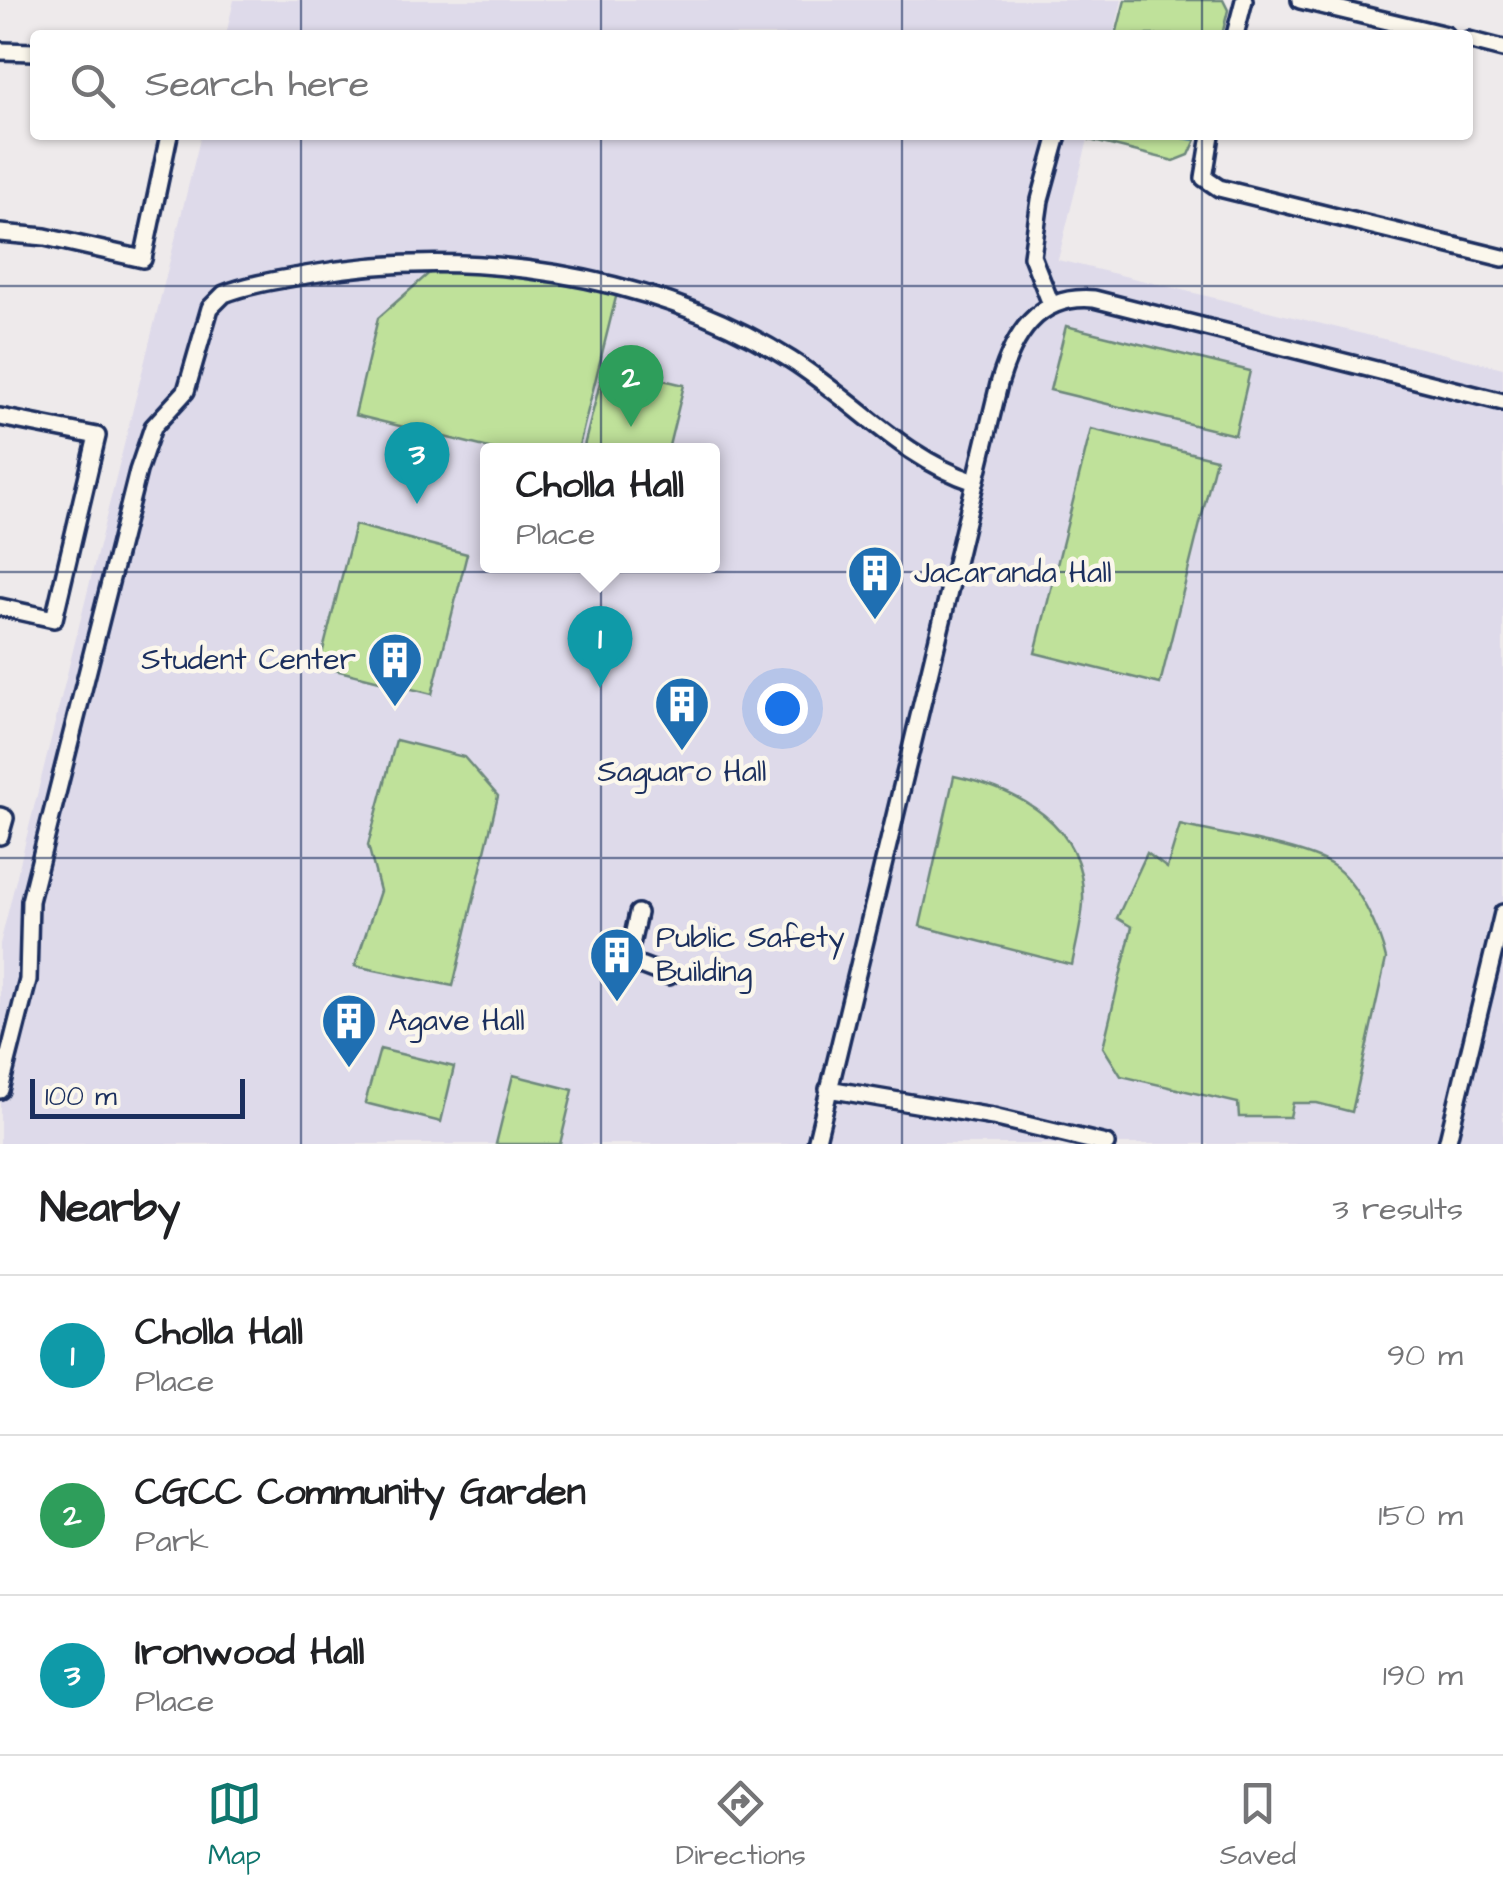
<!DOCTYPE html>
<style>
:root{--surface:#fff;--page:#f2f2f2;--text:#202124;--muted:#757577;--line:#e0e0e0;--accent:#0f766e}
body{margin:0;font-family:"Architects Daughter",sans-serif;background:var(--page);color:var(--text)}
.scale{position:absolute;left:30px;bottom:25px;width:215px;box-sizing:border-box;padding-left:10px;border:5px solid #1b2f5e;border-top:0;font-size:28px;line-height:35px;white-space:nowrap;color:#1b2f5e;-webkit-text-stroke:8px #fbf7ec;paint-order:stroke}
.you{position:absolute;left:782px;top:708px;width:35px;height:35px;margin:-25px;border:8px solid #fff;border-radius:50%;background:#1a73e8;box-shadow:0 0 0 15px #1a73e833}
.badge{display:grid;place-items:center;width:65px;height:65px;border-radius:50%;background:var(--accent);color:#fff;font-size:32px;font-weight:700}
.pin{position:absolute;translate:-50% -82px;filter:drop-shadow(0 2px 5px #0008)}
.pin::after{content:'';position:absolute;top:52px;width:35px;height:30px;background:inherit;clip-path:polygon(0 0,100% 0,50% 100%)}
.popup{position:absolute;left:480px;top:443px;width:240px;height:130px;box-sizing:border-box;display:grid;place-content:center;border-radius:10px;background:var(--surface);filter:drop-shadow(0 2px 8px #0005);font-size:32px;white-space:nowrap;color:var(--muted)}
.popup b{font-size:38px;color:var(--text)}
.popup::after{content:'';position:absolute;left:50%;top:100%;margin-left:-20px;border:20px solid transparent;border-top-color:var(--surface)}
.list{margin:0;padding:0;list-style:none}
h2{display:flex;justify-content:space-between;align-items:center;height:130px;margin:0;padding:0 40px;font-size:42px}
h2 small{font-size:32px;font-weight:400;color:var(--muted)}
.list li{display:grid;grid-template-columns:65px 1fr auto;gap:30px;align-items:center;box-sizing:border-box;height:160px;padding:0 40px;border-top:2px solid var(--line)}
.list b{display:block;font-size:38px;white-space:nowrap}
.list p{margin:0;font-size:32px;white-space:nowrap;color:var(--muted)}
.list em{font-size:32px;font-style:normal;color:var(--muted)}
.icon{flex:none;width:55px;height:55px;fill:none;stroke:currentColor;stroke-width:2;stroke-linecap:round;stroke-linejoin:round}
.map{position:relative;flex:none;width:1503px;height:1144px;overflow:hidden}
.search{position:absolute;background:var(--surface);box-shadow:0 2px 8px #0004;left:30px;right:30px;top:30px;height:110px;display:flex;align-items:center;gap:25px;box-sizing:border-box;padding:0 35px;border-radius:10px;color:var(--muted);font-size:38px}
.sheet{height:610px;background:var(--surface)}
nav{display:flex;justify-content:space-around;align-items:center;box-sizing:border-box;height:140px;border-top:2px solid var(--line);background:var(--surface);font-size:28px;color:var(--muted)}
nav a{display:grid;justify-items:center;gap:5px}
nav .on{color:var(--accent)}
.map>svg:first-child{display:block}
.built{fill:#dedaea;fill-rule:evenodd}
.green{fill:#bfe19a;stroke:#6d887c;stroke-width:2.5}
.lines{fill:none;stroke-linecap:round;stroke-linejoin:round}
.stream{stroke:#6297b6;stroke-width:4}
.minor-casing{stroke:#1b2f5e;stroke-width:22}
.minor{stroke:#fbf7ec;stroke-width:15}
.grid{fill:none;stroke:#1b2f5e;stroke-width:2.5;stroke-opacity:0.55}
.labels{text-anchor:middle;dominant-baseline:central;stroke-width:9;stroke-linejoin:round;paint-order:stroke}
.poi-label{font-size:30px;fill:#1b2f5e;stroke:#fbf7ec;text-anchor:start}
</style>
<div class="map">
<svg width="1503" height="1144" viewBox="0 0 1503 1144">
<rect width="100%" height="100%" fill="#eeeaeb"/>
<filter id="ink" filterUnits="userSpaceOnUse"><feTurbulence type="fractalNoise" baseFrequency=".01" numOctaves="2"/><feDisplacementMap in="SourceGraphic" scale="20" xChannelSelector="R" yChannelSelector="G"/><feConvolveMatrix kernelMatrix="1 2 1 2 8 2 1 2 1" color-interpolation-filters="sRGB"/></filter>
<g filter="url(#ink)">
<path class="built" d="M234,0H1122L1114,35H226Z
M201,135H1089L1058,260L1503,368V1144H0V944ZM488,450H712V566H488Z"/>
<path class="green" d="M1125,0H1223L1228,10L1222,35H1116Z
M1091,135H1198L1189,155L1174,161L1090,140Z
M443,261L618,289L578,450H497L355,415L378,318Z
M1066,326L1250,371L1235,435L1050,390Z
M634,373L684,385L668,450H583L602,375L632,382Z
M1091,429L1216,459L1160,684L1035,653Z
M355,525L467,554L432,694L319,666Z
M396,740L464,757L498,796L453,986L355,966L380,891L368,845Z
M954,776C1019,790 1086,824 1083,902C1082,923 1076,944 1072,965L920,926Z
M1180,825C1217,834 1303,846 1332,865C1357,881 1380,931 1386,959L1352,1112L1317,1103H1293L1290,1117H1239L1238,1103L1121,1076L1103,1047L1132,927L1117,918L1147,853L1167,868Z
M380,1049L454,1067L441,1122L365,1103Z
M513,1075L573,1090L560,1144H496Z"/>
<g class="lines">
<path class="stream" d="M1170,135L1193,139"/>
<g class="minor-casing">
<path id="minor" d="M1300,0L1446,35
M1235,35L1244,0
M1468,40L1503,49
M0,51L35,52
M1211,135L1204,178L1219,188L1503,258
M0,233L45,237L143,259L169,135
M1051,304L1032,256L1040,200L1058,135
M0,417L97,436L54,619L0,607
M0,816L5,818L0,836
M638,913L629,954L632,962L669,976
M828,1089L993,1117L1106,1144
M0,1090L28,980L30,901L138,471L153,427L186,391L210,308L224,294C250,284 278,280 306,275C467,246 651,272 791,360C854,400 903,459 975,482
M816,1144L999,384C1013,336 1037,294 1094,299L1503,402
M1447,1144L1503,913"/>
</g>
<use href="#minor" class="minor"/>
</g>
</g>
<path class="grid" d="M301,0V35M601,0V35M902,0V35M1202,0V35M301,135V1144M601,135V1144M902,135V1144M1202,135V1144M0,286H1503M0,572H1503M0,858H1503"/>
<defs>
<g id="building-pin" transform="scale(2.875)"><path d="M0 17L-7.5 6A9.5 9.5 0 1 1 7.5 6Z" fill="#1f6fb2" stroke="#fbf7ec"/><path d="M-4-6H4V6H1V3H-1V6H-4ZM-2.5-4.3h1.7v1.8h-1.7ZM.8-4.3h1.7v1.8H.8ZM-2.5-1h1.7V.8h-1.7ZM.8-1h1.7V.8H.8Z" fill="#fff"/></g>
</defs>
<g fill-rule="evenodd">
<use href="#building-pin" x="875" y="573"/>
<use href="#building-pin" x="395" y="660"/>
<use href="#building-pin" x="682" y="704"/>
<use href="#building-pin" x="617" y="955"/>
<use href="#building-pin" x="349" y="1021"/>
</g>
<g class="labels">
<g class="poi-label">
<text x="914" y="573">Jacaranda Hall</text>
<text x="356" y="660" text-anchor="end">Student Center</text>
<text x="682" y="772" text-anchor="middle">Saguaro Hall</text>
<text x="656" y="938">Public Safety<tspan x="656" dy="34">Building</tspan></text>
<text x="388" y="1021">Agave Hall</text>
</g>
</g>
</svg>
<div class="scale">100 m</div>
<div class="you"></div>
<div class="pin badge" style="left:600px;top:688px;background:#0f9aa8">1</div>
<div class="popup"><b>Cholla Hall</b>Place</div>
<div class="pin badge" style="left:631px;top:427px;background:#2e9e5b">2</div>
<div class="pin badge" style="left:417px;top:504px;background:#0f9aa8">3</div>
<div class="search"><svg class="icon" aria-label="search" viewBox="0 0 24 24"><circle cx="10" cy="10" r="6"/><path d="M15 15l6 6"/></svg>Search here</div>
</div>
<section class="sheet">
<h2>Nearby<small>3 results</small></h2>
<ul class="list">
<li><span class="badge" style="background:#0f9aa8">1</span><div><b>Cholla Hall</b><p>Place</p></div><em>90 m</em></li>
<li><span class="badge" style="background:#2e9e5b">2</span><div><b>CGCC Community Garden</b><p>Park</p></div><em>150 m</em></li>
<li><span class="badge" style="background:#0f9aa8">3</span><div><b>Ironwood Hall</b><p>Place</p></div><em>190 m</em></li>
</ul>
</section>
<nav>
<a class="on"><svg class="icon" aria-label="map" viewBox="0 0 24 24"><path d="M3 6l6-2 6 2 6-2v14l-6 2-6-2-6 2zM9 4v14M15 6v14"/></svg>Map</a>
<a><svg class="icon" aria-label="directions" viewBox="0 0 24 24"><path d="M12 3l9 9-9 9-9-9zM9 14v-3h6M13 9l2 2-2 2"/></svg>Directions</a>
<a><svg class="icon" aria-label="saved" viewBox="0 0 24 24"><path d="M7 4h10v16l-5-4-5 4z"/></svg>Saved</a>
</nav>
